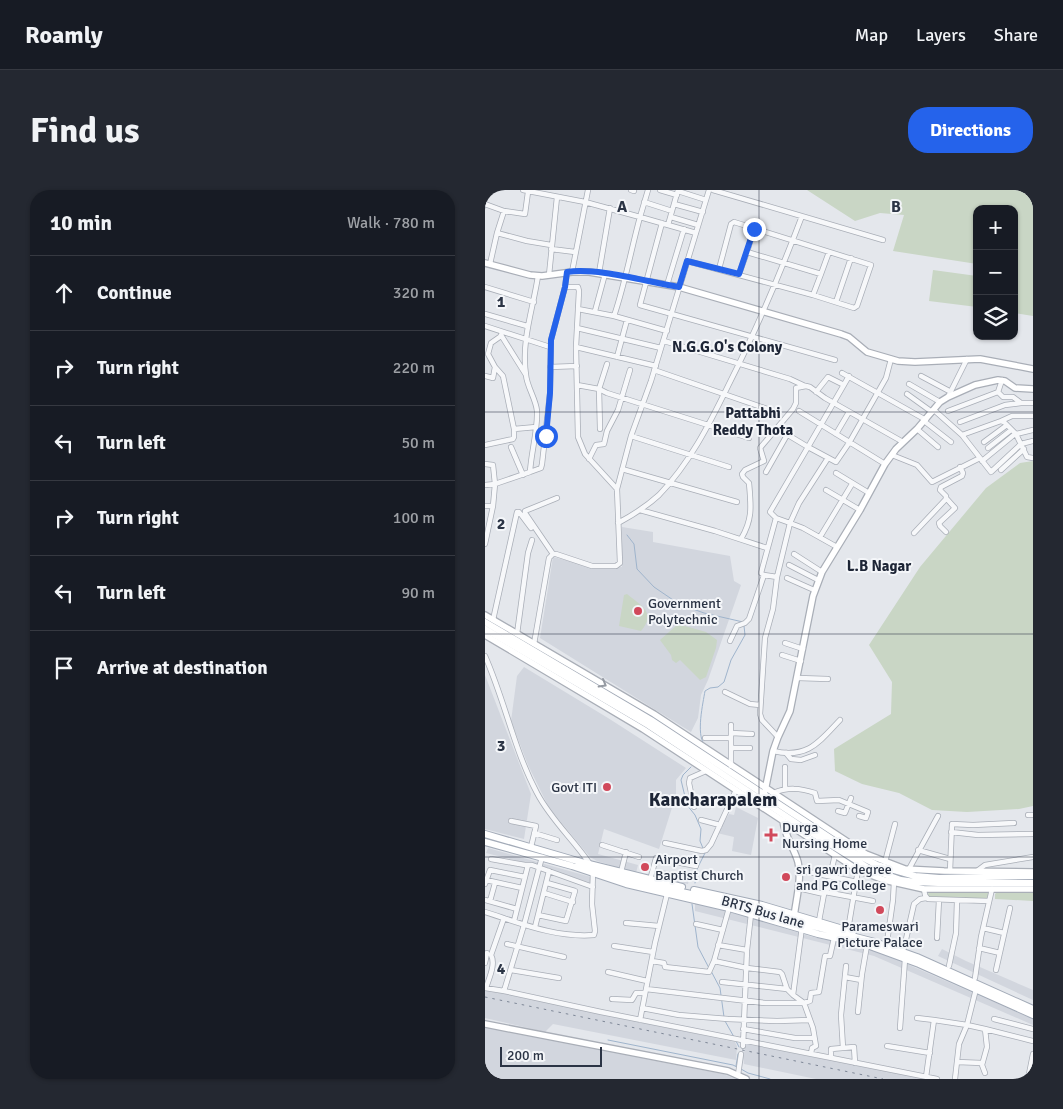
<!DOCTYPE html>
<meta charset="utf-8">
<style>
:root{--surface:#171b24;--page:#242831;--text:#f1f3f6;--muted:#9ea1a6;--line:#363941;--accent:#2563eb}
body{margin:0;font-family:Signika,sans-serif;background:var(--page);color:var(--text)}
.controls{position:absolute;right:15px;top:15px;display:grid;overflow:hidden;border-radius:10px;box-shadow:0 1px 4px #0004}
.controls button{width:45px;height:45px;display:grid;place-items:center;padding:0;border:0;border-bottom:1px solid var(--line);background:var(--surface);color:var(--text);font:25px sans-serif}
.scale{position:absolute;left:15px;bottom:12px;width:102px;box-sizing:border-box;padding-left:5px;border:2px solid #2b3445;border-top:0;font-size:14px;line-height:18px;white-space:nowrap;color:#2b3445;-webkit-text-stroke:4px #f4f6f9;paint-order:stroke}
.stop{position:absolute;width:15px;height:15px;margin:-11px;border:4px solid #2563eb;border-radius:50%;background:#fff}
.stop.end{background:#2563eb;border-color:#fff;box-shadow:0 1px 5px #0008}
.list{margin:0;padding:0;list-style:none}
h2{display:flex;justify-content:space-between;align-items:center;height:65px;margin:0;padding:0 20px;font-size:21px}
h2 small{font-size:16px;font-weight:400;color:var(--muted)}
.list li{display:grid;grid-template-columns:32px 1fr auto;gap:15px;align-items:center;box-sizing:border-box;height:75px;padding:0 20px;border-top:1px solid var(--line)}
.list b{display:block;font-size:19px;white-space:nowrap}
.list em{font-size:16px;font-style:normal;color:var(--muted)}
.icon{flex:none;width:28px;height:28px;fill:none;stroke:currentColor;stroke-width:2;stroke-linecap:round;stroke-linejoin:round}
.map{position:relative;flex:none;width:548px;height:889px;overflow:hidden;border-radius:20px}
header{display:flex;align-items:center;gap:30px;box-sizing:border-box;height:70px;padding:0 25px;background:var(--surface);border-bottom:1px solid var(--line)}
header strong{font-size:24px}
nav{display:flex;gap:28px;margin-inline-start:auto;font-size:18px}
.intro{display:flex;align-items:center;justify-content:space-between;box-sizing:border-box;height:120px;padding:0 30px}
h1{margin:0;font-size:35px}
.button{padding:12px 22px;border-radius:20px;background:var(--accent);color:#fff;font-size:18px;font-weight:700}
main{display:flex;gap:30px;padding:0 30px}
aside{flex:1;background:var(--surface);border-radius:20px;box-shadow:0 1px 4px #0004}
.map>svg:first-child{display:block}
.built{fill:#d2d6de}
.green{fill:#c9d6c5}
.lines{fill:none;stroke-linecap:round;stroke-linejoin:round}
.stream{stroke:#9fb4cc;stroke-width:1}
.street-casing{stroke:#a9aeb7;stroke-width:6}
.secondary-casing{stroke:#a9aeb7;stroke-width:8}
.primary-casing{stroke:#a3abb8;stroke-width:8}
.street{stroke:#f7f8fa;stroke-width:4.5}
.secondary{stroke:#fff;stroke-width:5.5}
.primary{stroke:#fff;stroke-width:6}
.rail{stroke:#7d8696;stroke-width:1;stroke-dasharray:2.5 5;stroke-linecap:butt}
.oneway{stroke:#959aa2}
.route{stroke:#2563eb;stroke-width:6}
.grid{fill:none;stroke:#2b3445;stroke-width:1;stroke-opacity:0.55}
.poi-dot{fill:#d1495b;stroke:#f4f6f9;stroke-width:2}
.labels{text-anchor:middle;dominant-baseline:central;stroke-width:4;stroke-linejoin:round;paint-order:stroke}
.poi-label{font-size:14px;fill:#2b3445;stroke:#f4f6f9;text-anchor:start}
.street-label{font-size:14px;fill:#2b3445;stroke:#f4f6f9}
.neighbourhood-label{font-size:15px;font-weight:bold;fill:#1d2536;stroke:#f4f6f9}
.district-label{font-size:19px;font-weight:bold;fill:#1d2536;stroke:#f4f6f9}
.grid-label{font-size:16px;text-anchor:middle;font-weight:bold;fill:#2b3445;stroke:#f4f6f9;stroke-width:4;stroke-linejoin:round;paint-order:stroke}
</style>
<header>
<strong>Roamly</strong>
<nav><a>Map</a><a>Layers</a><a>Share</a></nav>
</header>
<div class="intro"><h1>Find us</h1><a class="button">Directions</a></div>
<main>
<aside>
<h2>10 min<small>Walk · 780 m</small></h2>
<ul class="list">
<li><svg class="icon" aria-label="ahead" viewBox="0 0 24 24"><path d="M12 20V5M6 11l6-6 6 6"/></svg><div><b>Continue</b></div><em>320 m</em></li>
<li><svg class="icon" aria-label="right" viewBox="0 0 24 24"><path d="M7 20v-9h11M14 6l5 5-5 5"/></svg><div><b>Turn right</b></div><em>220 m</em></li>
<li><svg class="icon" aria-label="left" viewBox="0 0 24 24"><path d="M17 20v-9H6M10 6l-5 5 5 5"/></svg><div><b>Turn left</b></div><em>50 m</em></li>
<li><svg class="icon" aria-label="right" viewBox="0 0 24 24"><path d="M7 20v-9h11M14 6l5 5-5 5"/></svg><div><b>Turn right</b></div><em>100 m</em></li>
<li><svg class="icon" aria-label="left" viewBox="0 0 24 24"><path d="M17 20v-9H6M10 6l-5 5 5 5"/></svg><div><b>Turn left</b></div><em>90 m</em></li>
<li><svg class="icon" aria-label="arrive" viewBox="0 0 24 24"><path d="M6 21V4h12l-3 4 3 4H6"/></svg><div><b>Arrive at destination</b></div></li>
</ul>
</aside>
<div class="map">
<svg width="548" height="889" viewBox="0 0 548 889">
<rect width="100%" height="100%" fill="#e4e7ec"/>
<path class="built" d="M137,337L168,342V352L245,366L249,391L256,395L223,490L216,505L213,528L206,542L55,448L68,367L114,378L137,377Z
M39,477L123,528L201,578L191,590V605L174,659L119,639L113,664L153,675L151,683L112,671L105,667L64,618L43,575L26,531L32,486Z
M0,485L46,604L39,649L0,639Z
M251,617L273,628L266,665L247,661L249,647L232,643L244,624L249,625Z
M3,658L106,687V693L53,676L1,663Z
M169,678L205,686L203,694L167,687Z
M210,713L267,728L324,746L383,759L406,767L548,829V835L389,766L210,721Z
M457,759L481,771L548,800V810L453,766Z
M0,799L250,852L252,856L251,870L68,834L60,842L0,828Z
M0,837L238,884L251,889H0Z
M261,854L443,889H331L259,874L258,867Z"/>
<path class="green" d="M322,0H548V126L529,123V19H492V74L408,61L419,25L395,23L370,31Z
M448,80L492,86V117L444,111Z
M548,271V616L534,619L482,622L447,620L414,603L377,594L350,581L349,559L406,524L407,492L384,455L435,377L501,298L535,273Z
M142,404C156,416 172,422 156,441L134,436L139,405Z
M193,434L221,442L232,450L231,458L221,487L215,490L195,470L191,473L187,470L186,465L175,450Z
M445,700L503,702L504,703L502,709L444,707L443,704Z
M513,701H548V711L510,709V704Z"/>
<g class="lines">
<path class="stream" d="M142,345L149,354L152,379L169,397L194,414L219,423L258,432
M219,554C211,544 218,513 220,501L225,498L233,497L239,492L246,470L260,445L259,436
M206,577L198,585L196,590L202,615L210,625L216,639L215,651L220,663L212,679L210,693
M207,714L213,757L224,778
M226,781L235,798L239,827
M240,831L249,847
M123,850L248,875L252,877
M251,851L254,857
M251,876L253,864
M256,879L263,883L285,889"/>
<g class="street-casing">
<path id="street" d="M38,0L100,12L155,27L163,0
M146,0L149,1
M175,0L192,5
M228,0L398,50
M193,1L221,10
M159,12L187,21
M0,14L19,21L40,24L43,2
M189,14L218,22
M186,27L213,35
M177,33L155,115L350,170
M183,35L193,0
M12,43L42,51L66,55
M66,59L90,62
M262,62L269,39
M202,71L328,105L369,118L372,116L386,75L249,32L246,34L234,79
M5,74L12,43L19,21
M87,82L103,0
M114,83L125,18
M254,84L262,62L336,84L344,62
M64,85L72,7
M53,86C48,119 36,151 41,185C42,197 51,209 52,221C53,239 46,263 45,282L56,278L57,274L65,203L66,150L80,97L82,82
M182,95L199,39
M0,97L49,112
M80,97H93L94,101L91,157L93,247L100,264L132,299
M328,105L336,84
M351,112L366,68
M93,119L129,126C140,94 146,60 155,27L211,43
M110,121L120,84
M0,124L42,136
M129,126L182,141
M0,136L65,157
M92,138L176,158
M16,145L41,185
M16,146L6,153L3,164L10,177L18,186L29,239L51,237
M179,151L305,189L320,196
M91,157L171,176
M132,167L142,130
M65,177L92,176
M169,180L294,223
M357,183L441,230
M0,186L8,188L10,177
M364,186L323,257L351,272L364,253L401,188L406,169
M436,186L466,202
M424,194L455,212
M92,195L114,199L122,203L264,248
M331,202L343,187L359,195
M513,202L518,207H528L536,213H548
M422,204L447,222
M463,207L482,169
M449,220L477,245L506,282L536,254L548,251
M314,221L400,274
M463,221L513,202L517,190
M439,231L466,252
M516,231L527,226H548
M475,232L520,215L536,213
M115,239L114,199L122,174
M432,239L453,257
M351,244L364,222
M531,244L542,267L548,268
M477,245L516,231L519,232L531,244L548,240
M146,246L244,277
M499,252L522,235
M0,255L28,249L29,247V239
M26,257L38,285
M503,258L526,240
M407,265L432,275L447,292L495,268
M104,269L111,255L119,254L122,241L133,220L145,180
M497,271L530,244
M0,274L8,275L10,294L0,295
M137,279L252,312
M516,280L539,259
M281,282L302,245
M351,283L384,303
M341,300L375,320
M0,316H8
M155,320L230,341L282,358
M291,328L305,333L314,313L343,268
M133,333C148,325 162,316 174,305C204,274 224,235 243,196C271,141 295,84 317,26
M461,342L455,336L454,333L470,318L461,308
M429,343L461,309V306L455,300L456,297L477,286L478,283L475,277
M335,347L367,294
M256,349C268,329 266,316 264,293L258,287L257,284L260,280L279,271L275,258L308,219L311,213V198L321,196L325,197L340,208L418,252
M0,354L8,316L10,294L45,282
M68,364L40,323V321L72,308
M309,364L337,382
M304,375L333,390
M292,387L279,385L276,383L291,328L285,322L323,257L298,242
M302,388L329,400
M8,430L32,322H34L46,338
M32,444L43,363L47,350
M245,451L252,436L260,433L264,429L279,385
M300,453L318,459
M49,454L64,368L68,364H71L107,376H131L135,373L132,299L146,246L166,191L224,0
M297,465L316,471
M0,466C20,511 29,560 52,603C66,630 89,650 105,674
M313,488L343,489
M240,502L265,514L275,515
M246,535V576
M246,543L267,544
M293,547L277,530L275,524L280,448L288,419L292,387L305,333L318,338L352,357
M220,548H246
M247,558H265
M288,561C323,569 334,552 355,530
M301,563L306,569L316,570L330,565
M300,599V577
M288,603C303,597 315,598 330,603L332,611L354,610L383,622L381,628L374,626
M209,617L204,593L205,588L221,581
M353,621L360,623L366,608
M543,625H548
M216,630L235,635
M26,631L51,636L46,657
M466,642L493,645L548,644
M49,643L72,650
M180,653L217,661L221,660L226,654L251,600
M117,655L154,667
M433,660L465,669
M6,669L40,675H47L108,697
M400,672L410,634
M424,679L453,626
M314,680L372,692
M465,681L467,634L488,635L529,633
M492,681L500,675L548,667
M136,682L141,662
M1,690L37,698
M165,690L171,668L211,676
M0,694L5,680L40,687
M313,698L339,704
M439,699L440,705L443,709L504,711
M340,702L388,711
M59,703L88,712
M0,710L32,719
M5,711L10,693
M0,722C35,733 71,748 109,745L110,741L107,714L108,681
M53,725L81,731L90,701L62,693
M29,731L43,675
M334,731L339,704L342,699L350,665
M141,733L174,736
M211,734L238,740
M50,737L64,681
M317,737L308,805L319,813L328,838L331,856L327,858L326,864
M498,738L519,743
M363,740L373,680
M452,748L454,710
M402,752L408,710L409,692
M22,754L79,767
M233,755L262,760
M129,756L168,762
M419,758L429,714L435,709L441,708
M494,758L515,763
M167,771L179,773L180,777L224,782L229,771L244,718
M229,771L262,778L295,782L297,784L302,799
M0,773L2,763
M464,776L471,743L472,711
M26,780L74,788
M511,780L525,718
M123,782L162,791
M360,787L376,790
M490,788L496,747L507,699
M237,792L302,799L308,805
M0,798L19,801L39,735L57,667
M1,798C4,788 11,774 6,765L19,728
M161,799L280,813H319L325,811L326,803L334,802L340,766H345L349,748
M19,801L116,822L452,889
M127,809L147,810L151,803H160
M157,818L194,825L243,829L292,831L325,830
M373,822L377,784L382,755
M432,828L449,830
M509,829L548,839
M155,830L170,753L182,704
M415,838L420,769
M258,839L310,848H329
M500,839L548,851
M258,856L262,760L266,724
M402,856L445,863
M358,858L356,825L361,776
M346,868V859L369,857L370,873
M472,872L497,873
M253,885L256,864
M441,887L449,830L482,835L491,799
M470,889L474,854L482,835L500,839L502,857L497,875L500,883
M543,889L548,864"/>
</g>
<g class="secondary-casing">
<path id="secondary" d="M0,73L45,85L57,86L87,82H104L194,97L356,144L364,147L382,162L413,171L430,172L495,169L548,179
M0,425L169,524L381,664L420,679L459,681L548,682
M0,445L158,539L373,680L399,690L439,699H548
M280,601L288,561L293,547L305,521L328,406L337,382L375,320L400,274L411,259L432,239L455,212L463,207L490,195L513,190L520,191L530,198L548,199
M298,630C299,646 309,657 313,672C317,688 311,710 309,727
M0,834L243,881L261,889"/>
</g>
<g class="primary-casing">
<path id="primary" d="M0,432L166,530L362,659L392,675L430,686L454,688L548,686
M0,439L163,535L314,635L385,679L416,690L430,692L453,693H548
M0,644L96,672L197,697
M0,652L87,676L141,694L244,718L333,744L382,755L434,774L548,825
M93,675L169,696L252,714L320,734L390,752L432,767L548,819
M209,700L277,715L368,742"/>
</g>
<use href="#street" class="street"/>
<use href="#secondary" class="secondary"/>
<use href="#primary" class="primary"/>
<path class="rail" d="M0,807L398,889"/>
</g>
<defs><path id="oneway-chevron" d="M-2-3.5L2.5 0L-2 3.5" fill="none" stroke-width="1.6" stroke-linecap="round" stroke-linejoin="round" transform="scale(1.25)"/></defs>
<use class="oneway" href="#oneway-chevron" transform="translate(118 494) rotate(30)"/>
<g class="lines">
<path class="route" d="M61,246L65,203L66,150L80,97L82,82C112,77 162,92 194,97L202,71L254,84L269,39"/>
</g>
<path class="grid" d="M274,0V889M0,222H548M0,444H548M0,667H548"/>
<g class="poi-dot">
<circle cx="153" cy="421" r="5"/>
<circle cx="122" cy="597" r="5"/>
<path d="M283.5 637.5h5v5h5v5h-5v5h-5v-5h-5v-5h5z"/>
<circle cx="160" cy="677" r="5"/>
<circle cx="301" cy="687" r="5"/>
<circle cx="395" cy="720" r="5"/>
</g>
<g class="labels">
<g class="poi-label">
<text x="163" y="413">Government<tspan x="163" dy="16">Polytechnic</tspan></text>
<text x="112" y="597" text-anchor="end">Govt ITI</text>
<text x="297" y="637">Durga<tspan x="297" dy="16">Nursing Home</tspan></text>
<text x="170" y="669">Airport<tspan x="170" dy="16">Baptist Church</tspan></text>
<text x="311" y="679">sri gawri degree<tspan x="311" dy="16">and PG College</tspan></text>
<text x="395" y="736" text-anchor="middle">Parameswari<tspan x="395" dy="16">Picture Palace</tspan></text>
</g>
<g class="street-label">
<text transform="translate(278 722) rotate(16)">BRTS Bus lane</text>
</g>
<g class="neighbourhood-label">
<text x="242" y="157">N.G.G.O's Colony</text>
<text x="268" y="223">Pattabhi<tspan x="268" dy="17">Reddy Thota</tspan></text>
<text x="394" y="376">L.B Nagar</text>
</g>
<g class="district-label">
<text x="228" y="610">Kancharapalem</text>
</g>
</g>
<g class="grid-label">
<text x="137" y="22">A</text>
<text x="411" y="22">B</text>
<text x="16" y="117">1</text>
<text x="16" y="339">2</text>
<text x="16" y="561">3</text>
<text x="16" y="784">4</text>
</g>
</svg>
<div class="controls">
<button>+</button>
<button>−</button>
<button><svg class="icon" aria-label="layers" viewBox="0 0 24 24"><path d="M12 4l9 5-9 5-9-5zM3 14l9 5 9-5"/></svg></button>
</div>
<div class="scale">200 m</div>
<div class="stop" style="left:61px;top:246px"></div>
<div class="stop end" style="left:269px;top:39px"></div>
</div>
</main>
